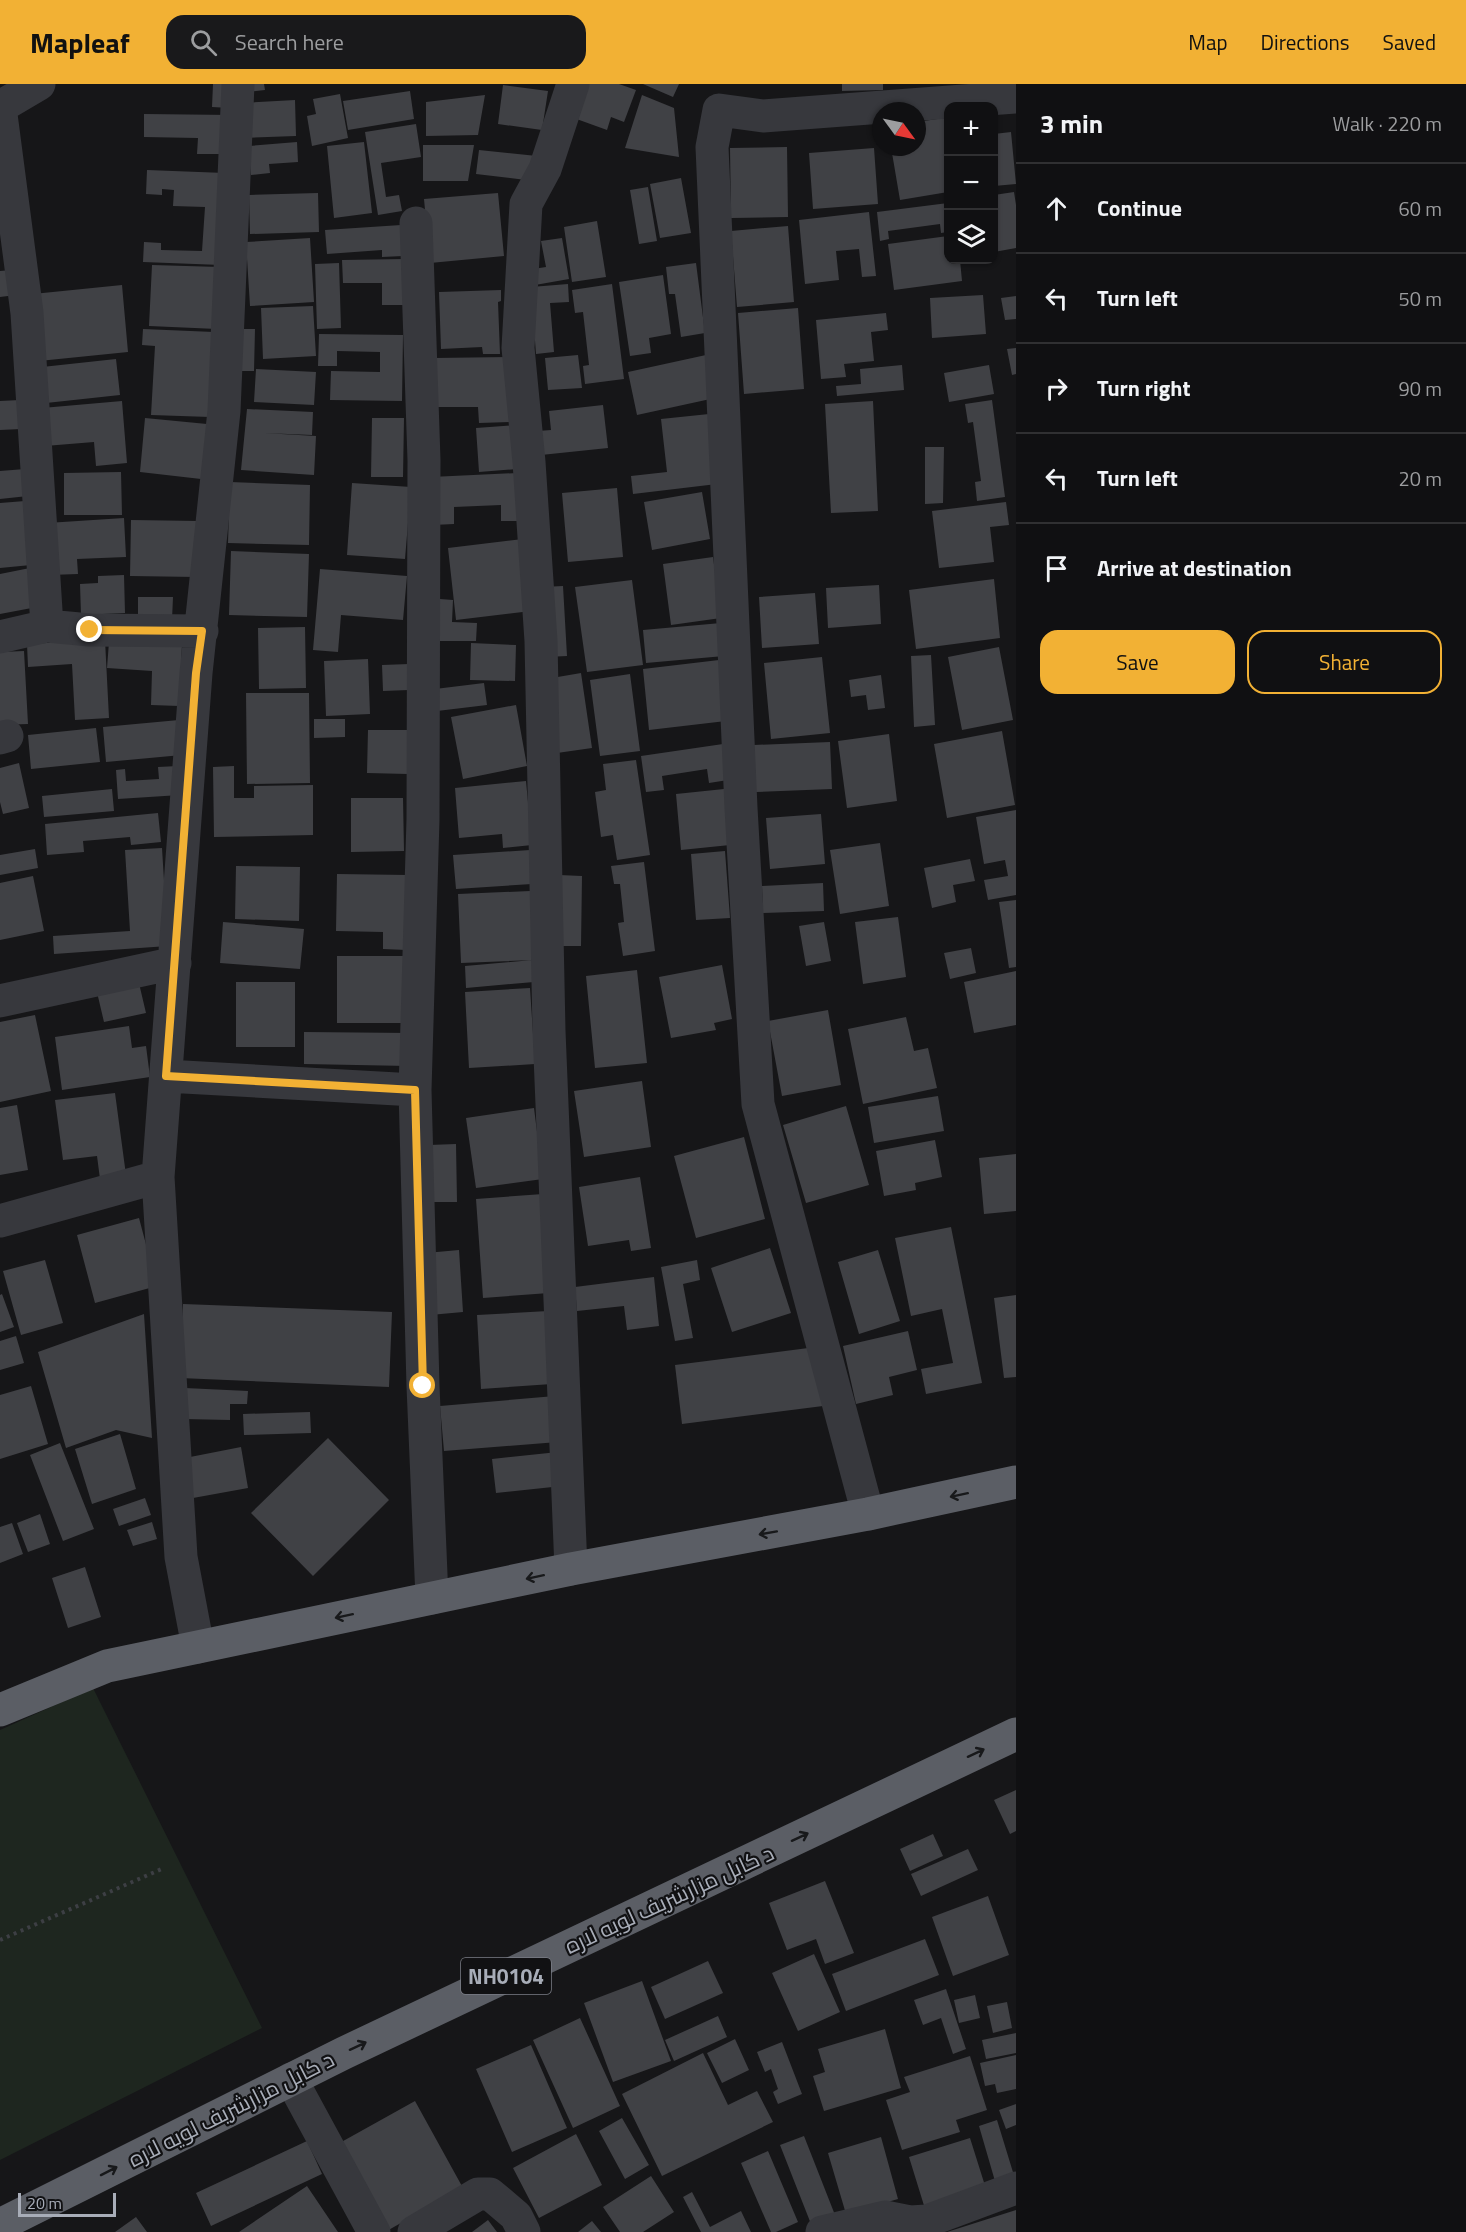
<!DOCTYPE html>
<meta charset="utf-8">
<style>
:root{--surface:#101012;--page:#19191b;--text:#f1f3f6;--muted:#9c9d9f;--line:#303032;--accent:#f2b134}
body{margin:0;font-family:"Titillium Web",Cairo,sans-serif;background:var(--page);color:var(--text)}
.controls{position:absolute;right:18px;top:18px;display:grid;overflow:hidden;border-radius:12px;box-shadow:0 2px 4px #0004}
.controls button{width:54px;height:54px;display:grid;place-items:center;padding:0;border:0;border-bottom:2px solid var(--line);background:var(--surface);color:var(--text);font:30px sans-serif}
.compass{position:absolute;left:872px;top:18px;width:54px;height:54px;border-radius:50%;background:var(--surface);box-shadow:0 2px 4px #0004;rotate:123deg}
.scale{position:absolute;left:18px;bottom:15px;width:98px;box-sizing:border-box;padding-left:6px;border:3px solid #a8adb8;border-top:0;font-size:16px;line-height:21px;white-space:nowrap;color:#a8adb8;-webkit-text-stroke:4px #111113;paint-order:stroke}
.stop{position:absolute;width:18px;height:18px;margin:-14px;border:4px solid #f2b134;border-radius:50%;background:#fff}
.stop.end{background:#f2b134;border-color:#fff;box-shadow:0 2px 6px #0008}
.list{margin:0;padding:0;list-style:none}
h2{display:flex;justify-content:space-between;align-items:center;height:78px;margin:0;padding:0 24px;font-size:26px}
h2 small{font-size:20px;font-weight:400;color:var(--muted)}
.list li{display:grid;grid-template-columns:39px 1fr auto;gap:18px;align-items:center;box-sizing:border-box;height:90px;padding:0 24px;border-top:2px solid var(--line)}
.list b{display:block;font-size:22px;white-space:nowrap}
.list em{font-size:20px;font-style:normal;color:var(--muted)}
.actions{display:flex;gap:12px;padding:18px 24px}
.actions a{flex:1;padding:14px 0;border:2px solid var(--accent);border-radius:18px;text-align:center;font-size:21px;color:var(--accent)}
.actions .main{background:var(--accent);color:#111}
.icon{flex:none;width:33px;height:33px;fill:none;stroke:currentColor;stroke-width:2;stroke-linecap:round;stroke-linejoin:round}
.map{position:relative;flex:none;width:1016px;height:2148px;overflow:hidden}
header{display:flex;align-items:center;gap:36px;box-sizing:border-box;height:84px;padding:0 30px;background:var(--accent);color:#111}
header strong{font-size:28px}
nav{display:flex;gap:33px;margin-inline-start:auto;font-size:21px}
.search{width:420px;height:54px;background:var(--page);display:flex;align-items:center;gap:15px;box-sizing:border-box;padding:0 21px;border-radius:18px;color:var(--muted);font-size:22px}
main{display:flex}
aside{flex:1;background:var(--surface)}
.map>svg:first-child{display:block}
.green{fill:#1e261f}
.building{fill:#404145}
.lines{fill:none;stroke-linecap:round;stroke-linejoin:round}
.path{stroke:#3d3f44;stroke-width:4;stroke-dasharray:3 4.5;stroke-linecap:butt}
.minor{stroke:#37383d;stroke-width:33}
.trunk{stroke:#5b5e65;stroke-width:33}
.oneway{stroke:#18191b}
.route{stroke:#f2b134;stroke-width:8}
.labels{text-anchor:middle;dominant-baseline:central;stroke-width:4.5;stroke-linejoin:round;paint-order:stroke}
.shield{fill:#111113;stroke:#7b7e86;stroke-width:1.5}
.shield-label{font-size:21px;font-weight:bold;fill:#a8adb8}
.street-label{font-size:22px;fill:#a8adb8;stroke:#111113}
</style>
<header>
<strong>Mapleaf</strong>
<div class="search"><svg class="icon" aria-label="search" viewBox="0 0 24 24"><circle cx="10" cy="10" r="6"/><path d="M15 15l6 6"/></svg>Search here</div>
<nav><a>Map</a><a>Directions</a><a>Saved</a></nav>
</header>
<main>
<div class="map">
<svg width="1016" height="2148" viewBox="0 0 1016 2148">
<rect width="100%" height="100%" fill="#161618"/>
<path class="green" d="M93,1604L262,1944L0,2076V1646Z"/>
<path class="building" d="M213,0H231L230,24L212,23Z
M246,0H264L265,6L247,8Z
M584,0H619L636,6L624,38L611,33L607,46L571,33Z
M643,0H679L673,13Z
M842,0H883V6L842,7Z
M503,1L548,7L542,46L498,40Z
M410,7L414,35L348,46L343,17Z
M340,10L348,54L312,62L307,32L316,30L313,15Z
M485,11L478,51L426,52V18Z
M642,11L674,24L679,73L625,64Z
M295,16L296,52L243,54L242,19Z
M144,30L232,31L231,70H197L198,54L144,53Z
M944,34L948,60V108L900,116L891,63H917V38Z
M416,40L421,73L381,79L386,113L399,111L402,127L378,131L365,48Z
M1011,48L1016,100L994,102V50Z
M297,58L298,78L269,80L270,89L251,91L249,62Z
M364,58L372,129L334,134L327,62Z
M423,61H474L468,97H423Z
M787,63L788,133L731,134L730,64Z
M874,64L878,120L813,125L809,69Z
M479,66L537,72L534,97L476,90Z
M147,86L225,89L221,181L143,178L144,158L161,159V166L202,167L205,123L173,122L174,106L162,105V111L146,110Z
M681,94L691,149L660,154L650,100Z
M648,103L657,157L639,160L630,106Z
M1014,108L1016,121V164L994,168V111Z
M318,109L319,148L250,150L249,111Z
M498,109L504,172L430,179L424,115Z
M948,119V148L941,149L940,140L888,147L889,155L880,157L877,128Z
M869,128L876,192L862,193L859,165L836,167L839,196L805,200L799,136Z
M597,137L606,193L572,198L564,143Z
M401,141L403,172L382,173V166L327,170L325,146Z
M788,142L794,218L737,223L731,147Z
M948,152V176H960L962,197L894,206L888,160Z
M310,154L314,218L250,222L246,158Z
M562,154L569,195L535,201L533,185L546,183L541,157Z
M405,175L406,221H382V199H343L342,176Z
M339,179L341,244L317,245L315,180Z
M696,179L705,249L681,253L675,210H669L666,183Z
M152,181L220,183L217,245L149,242Z
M12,186L16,211L0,213V187Z
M663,191L671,250L649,254L651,269L630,272L619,198Z
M568,200L569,218L550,219L554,268L536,270L531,203Z
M612,200L624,295L585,300L583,282L589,281L583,228L575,229L572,206Z
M122,201L128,268L39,277L33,210Z
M501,206V217L498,218L500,270H483L482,263L441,265L439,208Z
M983,211L986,250L932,254L930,214Z
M1016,212V235L1005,236L1001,214Z
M313,222L316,272L263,275L261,224Z
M798,224L804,305L744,310L738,229Z
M886,229L888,246L871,248L874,277L844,280L846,293L821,295L816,236Z
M143,245L214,248L210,333L151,331L155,262L142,261Z
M237,245H255L254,287H235Z
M319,250L403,251L402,317L330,316L331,287L380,288V268L337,267V282H318Z
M1016,264V290L1012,291L1007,265Z
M578,271L582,304L548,306L545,274Z
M706,271L715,314L637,331L628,288Z
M509,273L514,338L479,339L478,323H434V274Z
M116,275L120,311L46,319L42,283Z
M902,281L904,306L837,312L836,302L861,300L860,285Z
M989,281L994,310L949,318L944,289Z
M256,285L316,288L314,321L254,318Z
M20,316L21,345L0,346V317Z
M992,316L1005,413L977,417L975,398L981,397L973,338L968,339L965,320Z
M122,317L127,379L96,382L94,358L45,362L42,324Z
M873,317L878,427L831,429L825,320Z
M603,321L608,364L541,371L538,347L551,346L549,327Z
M247,325L313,328L312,351L264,349L316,352L314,391L241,386Z
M709,330L717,400L633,410L631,392L667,388L661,335Z
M145,334L207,340L201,395L140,388Z
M372,334H404L403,393H371Z
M515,341L518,385L479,388L476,344Z
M925,363H944L943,419L925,420Z
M25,385L28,412L0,415V387Z
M121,388L122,431H64V389Z
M518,389L520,437H501V421L454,423V440L433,441L431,393Z
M230,398L310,401L309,461L228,459Z
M352,399L411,403L405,475L347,471Z
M617,404L623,473L568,478L562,409Z
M702,408L710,455L652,466L644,418Z
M25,417L31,481L0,484V419Z
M1006,418L1009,441L990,443L994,478L939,484L932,427Z
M124,434L126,473L77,475L78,490L50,491L47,439Z
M131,436L199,437L197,493L130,492Z
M523,455L531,527L456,536L448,464Z
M231,467L309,470L307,533L229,531Z
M713,473L721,534L671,541L663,480Z
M30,484L37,523L0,530V490Z
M320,485L407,492L403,536L341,531L338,568L313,566Z
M124,491L125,529L81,531L80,500L98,499V492Z
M994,495L1000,554L916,565L909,506Z
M632,496L643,581L587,588L575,503Z
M879,501L881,540L828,544L826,504Z
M563,502L567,572L547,573L543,503Z
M815,509L819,560L762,564L759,513Z
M138,513H173L172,536L138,535Z
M440,515L453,516L452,538L477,539L476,557H439Z
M721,539L724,572L646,579L643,546Z
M305,543L306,604L259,605L258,544Z
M105,556L109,634L75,636L72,580L28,583L27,560Z
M109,558L182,561L179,622L151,621L152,587L107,584Z
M471,559L516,561L515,597L470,596Z
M999,563L1013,636L962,646L948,573Z
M24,567L28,640L0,641V568Z
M931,571L935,641L914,643L911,572Z
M822,573L830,649L771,655L764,579Z
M368,575L370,630L326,632L324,577Z
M719,576L726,637L649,646L643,585Z
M409,580V606L383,607L382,581Z
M581,589L592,664L557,669L546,595Z
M630,590L640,667L600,672L590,596Z
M881,591L885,624L868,626L866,611L851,613L849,596Z
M484,599L487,621L437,627L435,605Z
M246,609H309L310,699L247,700Z
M516,621L527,682L463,695L451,633Z
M314,635H345V653L314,654Z
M179,636L182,671L106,678L103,643Z
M96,644L100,678L31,685L28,651Z
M368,646H409L408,690L367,689Z
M1002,647L1015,721L947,734L934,660Z
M889,650L897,717L847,724L838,657Z
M830,658L832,705L756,708L754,661Z
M723,660L728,696L709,699L707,685L662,692L664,706L646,708L641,672Z
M636,676L650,771L617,776L613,751L601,753L595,708L606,706L603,680Z
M19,679L29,724L3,730L0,718V684Z
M178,682L180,711L118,715L116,686L125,685L126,697L159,695L158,683Z
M234,682V714H254V702L313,701V751L214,753L213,683Z
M526,697L532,761L503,764L502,750L459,754L455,704Z
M112,705L114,727L44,733L42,712Z
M724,705L730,761L681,766L676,710Z
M351,714H403L404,767L351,768Z
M1016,726V811L988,816L984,796L1008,792L1005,776L984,780L976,733Z
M158,729L161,758L131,761L130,753L83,757L84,768L47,771L45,740Z
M821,730L825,780L770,785L766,734Z
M880,759L889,822L840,830L830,766Z
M162,764L168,862L54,870L53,852L130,847L125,766Z
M35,765L38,784L0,791V771Z
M530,766L532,800L456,805L453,771Z
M725,767L730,834L696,836L691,770Z
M970,775L975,797L953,801L956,818L932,824L924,784Z
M644,778L655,867L623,872L618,839L624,838L620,800H614L611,782Z
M236,782L300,783L299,837L235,835Z
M337,790L408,791L407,866L383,865V848L336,847Z
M559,791L582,792L581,862H559Z
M33,792L44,847L0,856V799Z
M823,799L824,827L763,829L762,802Z
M530,807L533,876L461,879L458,810Z
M1016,816V883L1009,884L999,818Z
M898,833L906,893L863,900L855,838Z
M223,838L304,845L300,885L220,879Z
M824,838L831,877L806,882L799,842Z
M971,864L976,889L950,895L944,869Z
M337,872H406V939H337Z
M532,876L534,898L466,904L465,882Z
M722,881L732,935L714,939L716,946L671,954L659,893Z
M637,886L647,979L595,984L586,892Z
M1016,887V941L974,949L964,898Z
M138,895L146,929L104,938L96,904Z
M236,898H295V963H236Z
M530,904L535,980L469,984L465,908Z
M828,926L841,1001L782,1012L768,937Z
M35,931L51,1007L0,1018V938Z
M906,933L914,967L928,964L937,1004L863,1020L848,945Z
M129,942L132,964L146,962L150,993L62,1006L55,953Z
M304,948L410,949L409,982L304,980Z
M642,997L651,1063L584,1073L574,1007Z
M115,1009L126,1091L100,1095L97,1072L63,1076L55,1016Z
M938,1012L944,1047L874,1059L868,1023Z
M17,1021L28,1086L0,1091V1024Z
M846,1022L869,1101L806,1119L783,1041Z
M534,1024L543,1095L476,1104L466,1034Z
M744,1053L765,1135L696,1154L674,1072Z
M935,1056L942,1093L915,1099L916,1106L884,1112L876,1067Z
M456,1060L457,1118H429V1061Z
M1016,1070V1127L984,1130L979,1074Z
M640,1093L651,1164L631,1167L629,1156L588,1162L579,1103Z
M543,1110L549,1209L483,1214L476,1115Z
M139,1134L157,1202L95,1219L77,1151Z
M951,1143L982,1299L926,1310L921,1285L953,1279L942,1225L911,1232L895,1154Z
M770,1164L791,1229L732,1248L711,1184Z
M459,1166L463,1228L430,1231L426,1169Z
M878,1166L900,1237L859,1250L838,1178Z
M45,1176L63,1239L21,1251L3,1187Z
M697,1176L700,1196L683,1200L693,1254L675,1257L661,1183Z
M654,1193L659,1242L627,1246L624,1222L577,1227L575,1203Z
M2,1210L14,1243L0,1248V1211Z
M1016,1211V1293L1004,1294L994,1214Z
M183,1220L392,1228L389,1303L180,1294Z
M548,1227L552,1300L481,1305L477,1231Z
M144,1230L152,1354L116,1346L66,1364L38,1268Z
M908,1247L917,1286L889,1293L893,1311L856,1320L843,1262Z
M16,1252L24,1279L0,1286V1257Z
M816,1263L823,1322L682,1340L675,1281Z
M31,1302L48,1360L0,1375V1311Z
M185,1304L248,1307L247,1320H230V1336L184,1335Z
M555,1312L558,1358L444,1367L440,1322Z
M310,1328L311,1349L244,1351L243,1330Z
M120,1350L136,1405L92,1420L75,1365Z
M328,1354L389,1416L313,1492L251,1429Z
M60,1359L94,1445L63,1457L30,1371Z
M241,1363L248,1404L193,1414L185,1374Z
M558,1368L562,1402L496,1409L492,1375Z
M145,1414L151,1431L119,1442L113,1425Z
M40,1430L50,1460L28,1468L17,1439Z
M152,1438L157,1455L133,1462L127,1446Z
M12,1439L23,1470L0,1479V1443Z
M85,1483L101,1533L68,1544L52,1494Z
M1016,1706V1747L1010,1750L994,1716Z
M933,1750L943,1772L910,1787L900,1765Z
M968,1765L978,1786L921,1812L911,1790Z
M825,1797L854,1869L825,1880L816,1855L787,1866L769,1819Z
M988,1812L1009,1871L953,1892L932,1833Z
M925,1855L939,1891L846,1927L832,1890Z
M814,1870L840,1928L798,1947L772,1889Z
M708,1877L723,1909L665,1935L651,1903Z
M642,1897L671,1977L613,1998L584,1919Z
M946,1905L966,1965L953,1970L941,1934L923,1941L914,1916Z
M975,1911L980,1934L959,1939L954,1916Z
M1007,1918L1012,1944L993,1949L987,1922Z
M718,1932L727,1953L674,1977L665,1956Z
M580,1934L620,2022L573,2044L533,1956Z
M885,1945L901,2004L824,2027L813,1992L825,1988L818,1965Z
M1016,1949V1969L986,1975L982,1956Z
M735,1955L749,1986L722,1999L707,1969Z
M782,1958L802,2010L778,2020L773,2008L778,2005L771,1985L765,1988L757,1968Z
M531,1961L567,2044L512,2068L476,1985Z
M703,1969L728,2021L757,2007L773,2038L662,2092L622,2010Z
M1016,1971V2005L997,2009L995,2000L985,2002L980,1979Z
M970,1972L987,2026L956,2036L960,2048L902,2066L886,2016L910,2008L904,1993Z
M415,2017L463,2104L385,2148L336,2061Z
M1016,2020V2041L1006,2045L999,2026Z
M622,2034L649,2081L625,2095L599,2047Z
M997,2036L1016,2098L997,2104L979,2042Z
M576,2050L602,2101L539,2134L513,2084Z
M804,2052L835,2131L811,2140L780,2061Z
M881,2053L898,2115L846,2130L828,2069Z
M970,2054L987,2108L926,2128L909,2073Z
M307,2057L322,2090L211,2142L196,2109Z
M768,2067L798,2138L776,2148H771L741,2079Z
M651,2092L674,2128L643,2148H620L603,2123Z
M307,2102L338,2148H239Z
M692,2108L710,2143L741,2127L751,2148H701L683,2113Z
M1016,2126V2148H947Z
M136,2133L147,2148H115Z
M488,2136L497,2148H472Z
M592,2137L601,2148H578Z"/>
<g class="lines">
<path class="path" d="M0,1856L164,1784"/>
<path class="minor" d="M0,23L27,229L47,542
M0,23L39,0
M416,139L424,376L423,735L415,1006L423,1302L432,1514
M0,553L47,542L90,546L202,547
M0,654L7,652
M0,917L175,879
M166,992L415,1006
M0,1137L158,1093
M868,1430L758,1020L741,724L712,63L719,26L763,32L1016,13
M571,1485L549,947L541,557L529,378L518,264L526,120L545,85L573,0
M198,1563L181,1473L158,1093L196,589L224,327L238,0
M291,1995L374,2148
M414,2148L478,2110H490L516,2132L524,2148
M822,2148L885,2133L910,2138L927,2137L1016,2104"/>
<path class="trunk" d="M0,1626L107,1582L571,1485L868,1430L1016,1398
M0,2141L344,1969L1016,1650"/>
</g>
<defs><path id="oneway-shaft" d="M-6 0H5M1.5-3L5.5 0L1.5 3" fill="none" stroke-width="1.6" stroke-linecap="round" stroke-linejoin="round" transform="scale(1.5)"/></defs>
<g class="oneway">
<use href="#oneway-shaft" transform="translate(959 1411) rotate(168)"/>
<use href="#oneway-shaft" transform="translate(768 1449) rotate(170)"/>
<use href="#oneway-shaft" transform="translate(535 1493) rotate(168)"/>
<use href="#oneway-shaft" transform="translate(344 1532) rotate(168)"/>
<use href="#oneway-shaft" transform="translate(976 1669) rotate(-25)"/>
<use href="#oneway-shaft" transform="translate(800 1753) rotate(-25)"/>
<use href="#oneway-shaft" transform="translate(358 1962) rotate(-25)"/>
<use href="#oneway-shaft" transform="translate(109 2087) rotate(-27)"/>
</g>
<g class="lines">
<path class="route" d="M90,546L202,547L196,589L166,992L415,1006L423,1302"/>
</g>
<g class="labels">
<rect class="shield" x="461" y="1874" width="90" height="36" rx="4.5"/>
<g class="shield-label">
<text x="506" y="1892">NH0104</text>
</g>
<g class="street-label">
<text transform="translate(669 1815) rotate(-25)">د کابل مزارشریف لویه لاره</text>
<text transform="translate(231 2025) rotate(-27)">د کابل مزارشریف لویه لاره</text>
</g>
</g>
</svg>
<div class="controls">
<button>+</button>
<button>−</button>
<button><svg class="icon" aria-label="layers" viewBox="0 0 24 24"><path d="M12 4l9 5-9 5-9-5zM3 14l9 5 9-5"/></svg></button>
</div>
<svg class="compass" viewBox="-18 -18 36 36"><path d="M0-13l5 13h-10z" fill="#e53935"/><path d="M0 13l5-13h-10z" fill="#9c9d9f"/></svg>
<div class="scale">20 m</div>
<div class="stop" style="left:423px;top:1302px"></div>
<div class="stop end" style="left:90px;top:546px"></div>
</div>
<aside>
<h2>3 min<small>Walk · 220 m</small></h2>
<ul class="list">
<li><svg class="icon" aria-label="ahead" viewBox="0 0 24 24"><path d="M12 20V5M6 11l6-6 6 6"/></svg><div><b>Continue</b></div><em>60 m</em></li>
<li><svg class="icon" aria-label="left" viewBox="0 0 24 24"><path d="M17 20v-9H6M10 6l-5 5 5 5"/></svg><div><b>Turn left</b></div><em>50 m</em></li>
<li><svg class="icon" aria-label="right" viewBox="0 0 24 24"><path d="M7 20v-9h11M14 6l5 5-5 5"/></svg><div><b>Turn right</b></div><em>90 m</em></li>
<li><svg class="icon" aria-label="left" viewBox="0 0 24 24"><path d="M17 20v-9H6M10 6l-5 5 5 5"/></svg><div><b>Turn left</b></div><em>20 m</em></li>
<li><svg class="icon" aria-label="arrive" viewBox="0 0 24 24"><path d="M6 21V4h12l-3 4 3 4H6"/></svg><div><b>Arrive at destination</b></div></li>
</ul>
<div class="actions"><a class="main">Save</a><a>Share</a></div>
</aside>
</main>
